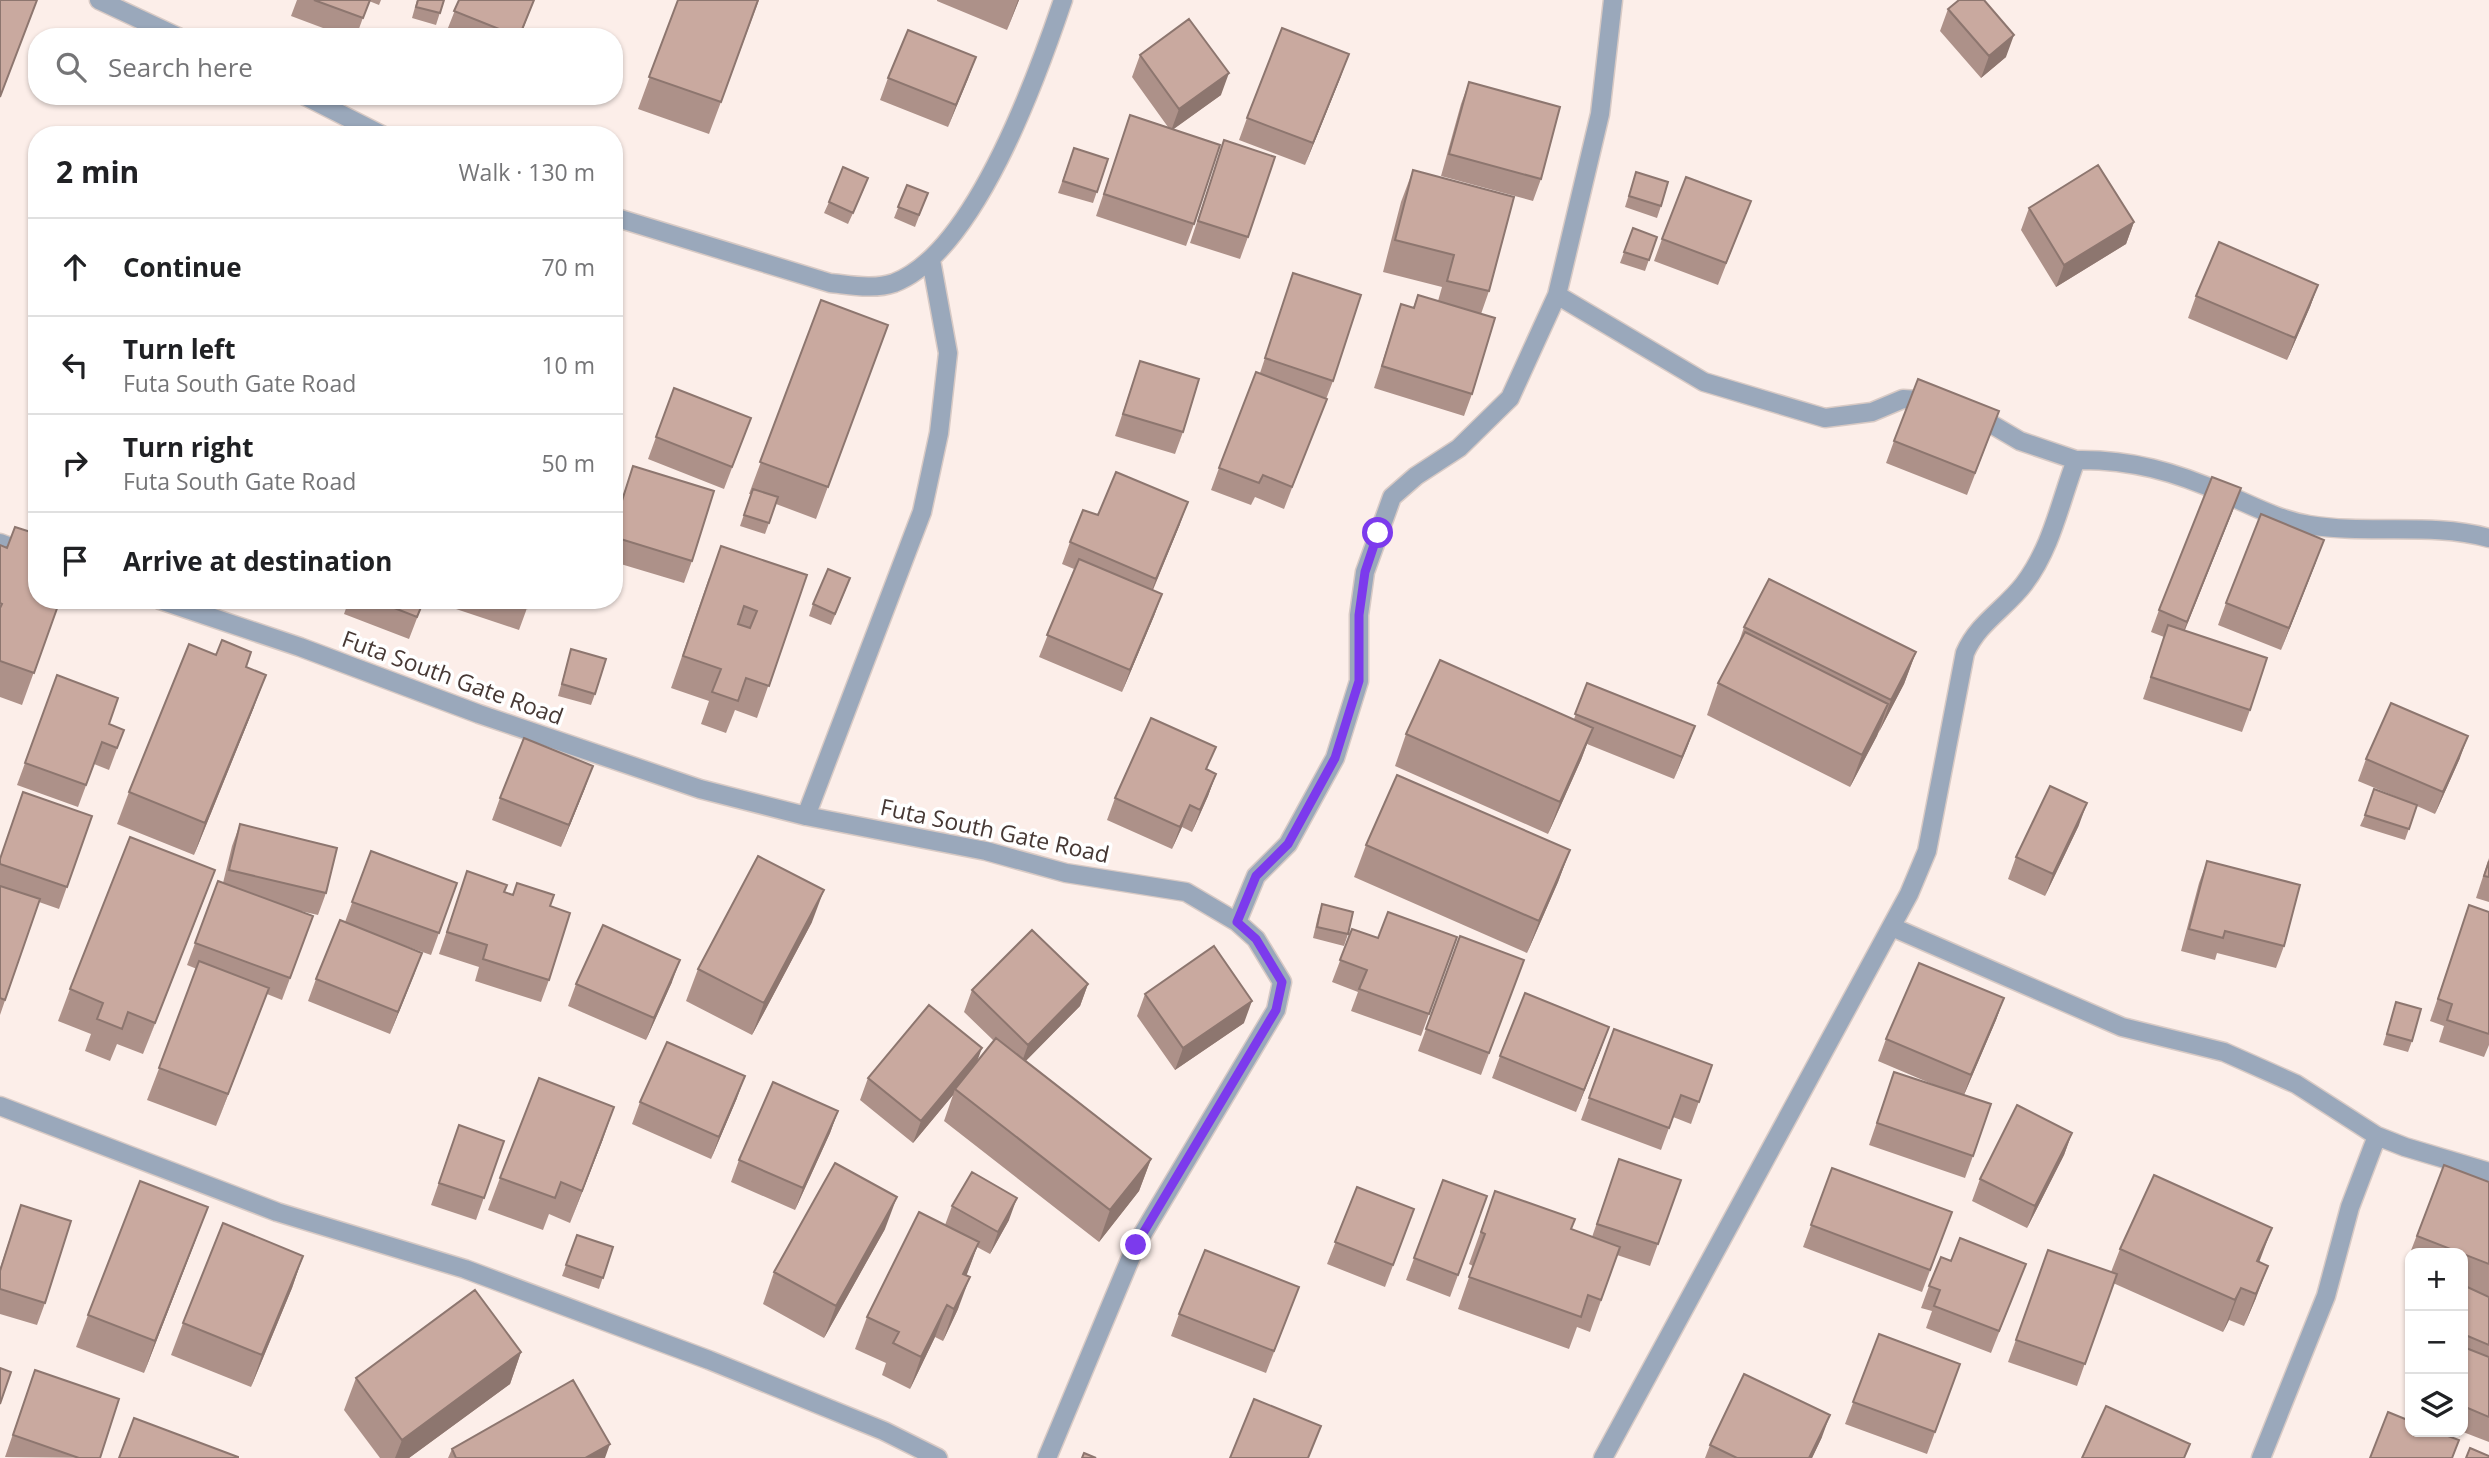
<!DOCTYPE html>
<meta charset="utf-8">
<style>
:root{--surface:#fff;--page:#f6f6f6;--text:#202124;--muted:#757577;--line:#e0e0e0}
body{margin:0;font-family:"Open Sans",sans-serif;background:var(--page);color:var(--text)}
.controls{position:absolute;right:21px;bottom:21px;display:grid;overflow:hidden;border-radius:14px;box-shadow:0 2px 5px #0004}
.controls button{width:63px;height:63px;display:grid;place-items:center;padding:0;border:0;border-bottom:2px solid var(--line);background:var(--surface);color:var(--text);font:35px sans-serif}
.stop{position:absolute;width:21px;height:21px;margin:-16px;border:5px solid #7c3aed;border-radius:50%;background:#fff}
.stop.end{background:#7c3aed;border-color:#fff;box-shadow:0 2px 7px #0008}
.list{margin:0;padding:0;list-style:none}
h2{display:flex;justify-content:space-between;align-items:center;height:91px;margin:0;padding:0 28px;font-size:30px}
h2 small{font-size:23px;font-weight:400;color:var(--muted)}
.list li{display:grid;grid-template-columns:46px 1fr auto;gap:21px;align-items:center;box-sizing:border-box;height:98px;padding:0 28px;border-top:2px solid var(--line)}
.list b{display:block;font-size:26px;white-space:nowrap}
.list p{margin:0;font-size:23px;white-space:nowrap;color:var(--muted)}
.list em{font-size:23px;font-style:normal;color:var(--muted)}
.icon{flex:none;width:38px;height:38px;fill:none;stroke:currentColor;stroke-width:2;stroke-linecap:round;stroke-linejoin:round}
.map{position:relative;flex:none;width:2489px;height:1458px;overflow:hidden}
.search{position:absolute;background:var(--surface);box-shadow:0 2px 5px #0004;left:28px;top:28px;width:595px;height:77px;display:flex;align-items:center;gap:18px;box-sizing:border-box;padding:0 24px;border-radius:28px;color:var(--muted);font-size:26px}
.panel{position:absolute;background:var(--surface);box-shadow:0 2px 5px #0004;left:28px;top:126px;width:595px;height:483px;border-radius:28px}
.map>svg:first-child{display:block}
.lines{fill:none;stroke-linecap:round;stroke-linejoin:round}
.minor-casing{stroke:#d8cac5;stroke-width:21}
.minor{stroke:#9aa8bb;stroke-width:18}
.wall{fill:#ad9189}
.shaded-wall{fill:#8d766f}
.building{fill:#c9a99f;stroke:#8d766f;stroke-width:2;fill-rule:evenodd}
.route{stroke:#7c3aed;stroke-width:9}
.labels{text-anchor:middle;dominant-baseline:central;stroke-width:7;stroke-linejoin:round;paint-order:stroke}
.street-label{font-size:23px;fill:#463834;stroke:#fff}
</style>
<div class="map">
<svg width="2489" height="1458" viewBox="0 0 2489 1458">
<rect width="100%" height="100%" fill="#fceee9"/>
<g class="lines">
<g class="minor-casing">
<path id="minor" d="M99,0L178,37
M305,96L382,135
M614,217L830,283C850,285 874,290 894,283C975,252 1037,77 1063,0
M1557,295L1704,382L1825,418L1872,412L1903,399L1934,401
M1974,414L2020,441L2076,460
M0,543L37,557
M160,600L300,647L479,714L700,789L806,816L986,851L1066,873L1186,892L1237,922L1256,939L1282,982L1276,1010L1136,1245L1047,1458
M806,816L922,512L939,433L948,353L931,260
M1237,922L1256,876L1288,844L1335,758L1359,681V615L1365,572L1392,497L1416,476L1459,448L1510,398L1557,295L1600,114L1613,0
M1892,927L2122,1027L2224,1052L2296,1084L2377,1136L2350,1207L2326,1296L2261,1458
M0,1106L277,1212L465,1269L709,1360L884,1431L938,1458
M2377,1136L2405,1147L2489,1172
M1603,1458L1909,894L1927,851L1965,653C1978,623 2005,609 2024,584C2052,547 2060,502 2076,460C2130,459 2176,472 2225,494C2253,506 2279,520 2309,525C2369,535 2431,522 2489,538"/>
</g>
<use href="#minor" class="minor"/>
</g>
<path class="wall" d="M297,0H381L379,5L369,1L356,37H347L291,16Z
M417,0H444L436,25L412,18Z
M459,0L520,37H455L446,33Z
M678,0H759L709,134L638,109Z
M937,0H1019L1007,30L937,1Z
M1948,9L2006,57L1981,78L1940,31Z
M1140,55L1221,95L1173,129L1194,224L1186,246L1096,216L1130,115L1168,127L1132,77Z
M976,57L948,127L880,100L888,78Z
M1341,76L1305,165L1239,140L1247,118Z
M1469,82L1541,179L1533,201L1441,176L1461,104Z
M1224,140L1248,237L1240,259L1190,243Z
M1074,148L1108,159L1093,203L1058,193Z
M1413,170L1489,291L1481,314L1472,394L1464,416L1374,388L1401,304L1413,308L1418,295L1438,301L1442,287L1383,272L1401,202Z
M1636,172L1661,206L1657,218L1625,207Z
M907,185L928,193L915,227L894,218Z
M864,189L848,224L824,213L829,202Z
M1751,201L1718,285L1654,261L1662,239Z
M2029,208L2134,222L2126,244L2056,287L2021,230Z
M1633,228L1657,237L1645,271L1620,263Z
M1293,273L1333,381L1284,509L1255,497L1251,505L1211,490L1219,468L1260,373Z
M2318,285L2310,307L2287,360L2188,318L2196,296Z
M821,300L888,325L816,519L776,504L765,534L740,526L751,494H749Z
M1140,361L1183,432L1175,454L1115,436Z
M674,388L751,418L724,489L648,459Z
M1991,433L1967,495L1886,463L1894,441Z
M633,466L692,561L684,583L614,562V523Z
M2233,510L2185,630L2250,710L2242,732L2143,699L2164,637L2151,632L2159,610Z
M1098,515L1180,524L1153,590L1162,594L1154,616L1122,692L1039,657L1074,569L1062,564L1070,542Z
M0,545L60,600L22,705L0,697Z
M2316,562L2281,650L2218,625L2226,603Z
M807,575L757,718L735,710L726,733L701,724L709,701L671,688L709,578Z
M846,589L831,625L809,616L813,604Z
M349,600H424L409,639L344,614Z
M459,600H530L519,630L456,609Z
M531,600H543L541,604Z
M1744,627L1916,652L1904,684L1850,787L1707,715L1718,683L1737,648Z
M571,649L595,694L591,705L558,696Z
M216,655L246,667L254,707L194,855L117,824L129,792Z
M57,675L109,724L124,730L109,770L94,764L78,807L17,785Z
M1587,683L1695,726L1674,779L1587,744L1581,760L1548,834L1395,766L1406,734L1574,719Z
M2460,758L2435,814L2417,806L2405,840L2360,826L2365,815L2399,798L2358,781L2366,759Z
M1216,774L1208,796L1192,832L1182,827L1172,849L1107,820L1115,798Z
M585,788L561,847L492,820L500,798Z
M92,816L59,909L39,902L0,1015V857Z
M240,824L326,893L318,915L296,910L305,938L282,1000L267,994L216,1126L147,1100L197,969L187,965L218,881L223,883L232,846Z
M2079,825L2045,896L2008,879L2016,857Z
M1366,845L1570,850L1558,882L1527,953L1354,877Z
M371,851L457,883L431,955L397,943L422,953L390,1034L308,1001L316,979L345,922Z
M2489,858V902L2476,898Z
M2207,861L2284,946L2276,968L2217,953L2215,960L2181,951L2199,883Z
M215,870L143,1054L117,1044L110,1061L85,1051L91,1034L58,1021L70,989Z
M467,871L504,892L550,906L549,980L541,1002L475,981L479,967L439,954Z
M1322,904L1348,934L1344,946L1313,938L1318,916Z
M2469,905L2489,912V1045L2484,1057L2439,1042L2444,1026L2430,1021Z
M812,922L752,1035L686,1001L698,969Z
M1352,929L1378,938L1457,937L1421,1036L1351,1011L1358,992L1332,982Z
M1460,936L1524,960L1481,1075L1418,1051Z
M672,982L646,1040L568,1006L576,984Z
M1088,984L1080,1006L1025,1061L1151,1159L1139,1191L1099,1242L944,1121L953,1095L913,1143L860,1100L868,1078L976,1063L994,1041L964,1012L972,990Z
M1145,994L1244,1023L1175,1070L1137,1016Z
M2004,998L1996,1020L1964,1095L1973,1156L1965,1178L1869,1145L1894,1072L1939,1087L1878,1061L1886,1039Z
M2396,1002L2412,1041L2408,1052L2383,1045Z
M1614,1029L1712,1065L1691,1124L1673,1117L1661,1150L1581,1120Z
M1601,1049L1576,1112L1492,1078L1500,1056Z
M737,1098L711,1159L632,1124L640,1102Z
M838,1111L830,1133L795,1210L731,1182L739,1160Z
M459,1125L504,1141L476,1220L431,1205Z
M2072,1133L2064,1155L2027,1228L1972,1201L1980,1179Z
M603,1139L570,1223L549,1214L543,1230L488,1210L500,1178Z
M1619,1159L1681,1180L1650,1266L1617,1255L1590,1332L1577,1327L1569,1349L1458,1309L1473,1266L1469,1264L1495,1191L1571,1229L1592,1237Z
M2444,1165L2489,1182V1442L2463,1432V1253H2410Z
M1832,1168L1952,1212L1922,1292L1803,1247Z
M1443,1180L1487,1196L1450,1297L1406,1280Z
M1357,1187L1414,1209L1385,1287L1327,1264Z
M21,1205L45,1303L37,1325L0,1314V1268Z
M952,1206L1009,1220L990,1254L977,1247L966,1276L958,1309L943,1341L935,1337L910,1389L882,1375L886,1363L855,1349L867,1317L945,1225Z
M885,1229L824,1338L763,1304L774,1272Z
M577,1235L613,1247L599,1289L562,1276Z
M196,1239L144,1373L76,1347L88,1315Z
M2120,1249L2259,1262L2256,1298L2244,1326L2229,1320L2223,1332L2113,1283L2077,1386L2008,1362L2048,1250L2111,1272Z
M2410,1254V1270L2405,1268Z
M303,1256L292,1288L251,1387L171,1355L183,1323Z
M1951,1261L2026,1264L1991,1353L1926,1328L1932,1311L1921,1308L1929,1286Z
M1299,1287L1266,1373L1171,1336L1179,1314Z
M1879,1334L1960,1364L1927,1454L1845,1424Z
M521,1352L510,1384L409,1458H380L344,1410L356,1378Z
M35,1370L100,1458L5,1457Z
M1822,1437L1812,1458H1705L1710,1445Z
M452,1449L605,1458H448Z"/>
<path class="shaded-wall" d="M534,0L520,37H519Z
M1018,0H1019L1007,30Z
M2014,35L2006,57L1981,78L1989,56Z
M1349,54L1341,76L1305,165L1313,143Z
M976,57L968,79L948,127L956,105Z
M1229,73L1221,95L1171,131L1179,109Z
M2134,222L2126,244L2056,287L2064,265Z
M2318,285L2310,307L2287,360L2295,338Z
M2241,488L2233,510L2179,644L2187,622Z
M1188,502L1180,524L1148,601L1156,579Z
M2324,540L2316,562L2281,650L2289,628Z
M1162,594L1154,616L1122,692L1130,670Z
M1916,652L1904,684L1879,732L1891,700Z
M266,675L254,707L194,855L205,823Z
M1888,704L1877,736L1850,787L1862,755Z
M1695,726L1687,748L1674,779L1682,757Z
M1593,728L1581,760L1548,834L1560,802Z
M2468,736L2460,758L2435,814L2443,792Z
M593,766L585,788L561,847L569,825Z
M1216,774L1208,796L1192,832L1200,810Z
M2087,803L2079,825L2045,896L2053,874Z
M1190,805L1182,827L1172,849L1180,827Z
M1570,850L1558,882L1527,953L1539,921Z
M215,870L203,902L143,1054L155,1023Z
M824,890L812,922L752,1035L764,1003Z
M422,953L414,975L390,1034L398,1012Z
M680,960L672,982L646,1040L654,1018Z
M1088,984L1080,1006L1020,1067L1028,1045Z
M269,988L257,1020L216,1126L228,1094Z
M2004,998L1996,1020L1963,1097L1971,1075Z
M1252,1001L1244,1023L1175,1070L1183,1048Z
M1609,1027L1601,1049L1576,1112L1584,1090Z
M982,1048L974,1070L955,1089L953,1095L913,1143L921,1121Z
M745,1076L737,1098L711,1159L719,1137Z
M614,1107L603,1139L570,1223L582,1191Z
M838,1111L830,1133L795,1210L803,1188Z
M2072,1133L2064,1155L2027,1228L2035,1206Z
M1151,1159L1139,1191L1099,1242L1110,1210Z
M897,1197L885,1229L824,1338L836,1306Z
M1017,1198L1009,1220L990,1254L998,1232Z
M208,1207L196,1239L144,1373L155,1341Z
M2272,1228L2260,1260L2245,1293L2257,1261Z
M979,1242L967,1274L951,1306L963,1274Z
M303,1256L292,1288L251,1387L262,1355Z
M2268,1266L2256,1298L2244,1326L2256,1294Z
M970,1277L958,1309L943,1341L954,1309Z
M2241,1288L2229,1320L2223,1332L2235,1300Z
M947,1305L935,1337L910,1389L921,1357Z
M521,1352L510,1384L409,1458H395L402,1440Z
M1830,1415L1822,1437L1812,1458H1809Z
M610,1444L605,1458H585Z"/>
<path class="building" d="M0,0H37L0,97Z
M314,0H370L363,18Z
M418,0H444L440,13L416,7Z
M459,0H534L519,37L454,11Z
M678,0H758L721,102L649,77Z
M1959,0H1984L2014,35L1989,56L1948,9Z
M1189,19L1229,73L1179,109L1140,55Z
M1282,28L1349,54L1313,143L1247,118Z
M908,30L976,57L956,105L888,78Z
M1469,82L1560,107L1541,179L1449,154Z
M1130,115L1220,145L1194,224L1104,194Z
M1224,140L1275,157L1248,237L1198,221Z
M1074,148L1108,159L1097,192L1063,181Z
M2098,165L2134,222L2064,265L2029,208Z
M843,167L868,178L853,213L829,202Z
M1413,170L1514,197L1489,291L1447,281L1454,255L1395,240Z
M1636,172L1668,182L1661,206L1629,196Z
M1686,177L1751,201L1726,263L1662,239Z
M907,185L928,193L919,215L898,207Z
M1633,228L1657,237L1649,260L1624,252Z
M2219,242L2318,285L2295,338L2196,296Z
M1293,273L1361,295L1333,381L1265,358Z
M1418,295L1495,318L1472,394L1382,366L1401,304L1414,308Z
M821,300L888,325L828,487L760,462Z
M1140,361L1199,379L1183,432L1123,414Z
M1256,372L1327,399L1292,487L1263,475L1259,483L1219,468Z
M1918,379L1999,411L1975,473L1894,441Z
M674,388L751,418L732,467L656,437Z
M633,466L714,491L692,561L614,537V526Z
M1116,472L1188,502L1156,579L1070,542L1083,510L1098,515Z
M2212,477L2241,488L2187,622L2159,610Z
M753,489L778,497L769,523L744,515Z
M2261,514L2324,540L2289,628L2226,603Z
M15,527L37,534V600H60L34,673L0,661V608L2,604L0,603V545L7,548Z
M721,546L807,575L769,686L746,678L738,701L712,692L721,669L683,656ZM744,606L757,611L750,628L738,624Z
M1079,559L1162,594L1130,670L1047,635Z
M828,569L850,578L835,614L813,604Z
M1769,579L1916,652L1891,700L1744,627Z
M374,600H424L417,617Z
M505,600H530L527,608Z
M2168,625L2267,658L2250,710L2151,677Z
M1745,632L1888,704L1862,755L1718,683Z
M222,640L251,652L246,667L266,675L205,823L129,792L189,644L216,655Z
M571,649L606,659L595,694L562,684Z
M1440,660L1593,728L1560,802L1406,734Z
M57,675L118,698L109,724L124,730L117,748L102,742L86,785L25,763Z
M1587,683L1695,726L1682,757L1575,714Z
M2391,703L2468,736L2443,792L2366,759Z
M1151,718L1216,747L1206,769L1216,774L1200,810L1190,805L1180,827L1115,798Z
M524,738L593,766L569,825L500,798Z
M1397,775L1570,850L1539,921L1366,845Z
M2050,786L2087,803L2053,874L2016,857Z
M2374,789L2417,805L2409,829L2365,815Z
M23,792L92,816L67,887L0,864V859Z
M240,824L337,848L326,893L229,870Z
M130,837L215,870L155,1023L128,1012L122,1029L97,1019L103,1003L70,989Z
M371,851L457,883L439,933L352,902Z
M758,856L824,890L764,1003L698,969Z
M2207,861L2300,885L2284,946L2225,931L2223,938L2189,929Z
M2489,861V877L2484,876Z
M467,871L507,885L504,892L513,895L517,883L554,895L550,906L570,913L549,980L483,959L487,945L447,932Z
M218,881L313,916L290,978L195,943Z
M0,886L40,899L5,1000L0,998Z
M1322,904L1353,912L1348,934L1317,927Z
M2469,905L2489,912V1034L2447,1020L2452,1004L2438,999Z
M1388,912L1457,937L1429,1014L1359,989L1367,970L1340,960L1352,929L1378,938Z
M340,920L422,953L398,1012L316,979Z
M603,925L680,960L654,1018L576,984Z
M1032,930L1088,984L1028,1045L972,990Z
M1460,936L1524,960L1489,1053L1426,1029Z
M1214,946L1252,1001L1183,1048L1145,994Z
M199,961L269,988L228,1094L159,1068Z
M1919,963L2004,998L1971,1075L1886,1039Z
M1525,993L1609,1027L1584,1090L1500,1056Z
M2396,1002L2421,1009L2412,1041L2387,1034Z
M929,1005L982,1048L921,1121L868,1078Z
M1614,1029L1712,1065L1699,1102L1681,1095L1669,1128L1589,1098Z
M996,1038L1151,1159L1110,1210L955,1089Z
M667,1042L745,1076L719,1137L640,1102Z
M1894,1072L1991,1104L1973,1156L1877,1123Z
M539,1078L614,1107L582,1191L561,1182L555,1198L500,1178Z
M773,1082L838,1111L803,1188L739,1160Z
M2017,1105L2072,1133L2035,1206L1980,1179Z
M459,1125L504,1141L484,1198L439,1183Z
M1619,1159L1681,1180L1658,1244L1597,1224Z
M835,1163L897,1197L836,1306L774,1272Z
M2444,1165L2489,1182V1264L2417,1236Z
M1832,1168L1952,1212L1930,1270L1811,1225Z
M972,1172L1017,1198L998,1232L952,1206Z
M2154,1175L2272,1228L2257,1261L2268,1266L2256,1294L2241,1288L2235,1300L2120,1249Z
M1443,1180L1487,1196L1458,1275L1414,1258Z
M140,1181L208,1207L155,1341L88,1315Z
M1357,1187L1414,1209L1393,1265L1335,1242Z
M1495,1191L1575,1219L1571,1229L1620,1247L1601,1300L1588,1295L1581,1317L1469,1277L1485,1234L1481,1232Z
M21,1205L71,1221L45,1303L0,1289V1271Z
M919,1212L979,1242L963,1274L970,1277L954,1309L947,1305L921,1357L893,1343L899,1332L867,1317Z
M223,1223L303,1256L262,1355L183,1323Z
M577,1235L613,1247L603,1278L566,1265Z
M1960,1238L2026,1264L1999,1331L1934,1306L1940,1290L1929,1286L1941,1257L1951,1261Z
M1205,1250L1299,1287L1274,1351L1179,1314Z
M2048,1250L2117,1274L2085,1364L2016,1340Z
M2463,1285L2489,1297V1345L2463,1334Z
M475,1290L521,1352L402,1440L356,1378Z
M1879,1334L1960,1364L1935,1432L1853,1402Z
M2466,1348L2489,1357V1417L2463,1406V1355Z
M0,1368L11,1372L0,1404Z
M35,1370L119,1399L100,1458H79L13,1435Z
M1744,1374L1830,1415L1809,1458H1737L1710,1445Z
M573,1380L610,1444L585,1458H456L452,1449Z
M1254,1399L1321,1426L1308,1458H1230Z
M2106,1406L2190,1444L2184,1458H2082Z
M2388,1412L2410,1421V1432H2437L2459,1440L2452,1458H2370Z
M134,1418L238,1457V1458H119Z
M2470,1448L2489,1456V1458H2466Z
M1084,1453L1096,1458H1082Z"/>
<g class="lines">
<path class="route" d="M1136,1245L1276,1010L1282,982L1256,939L1237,922L1256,876L1288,844L1335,758L1359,681V615L1365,572L1378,533"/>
</g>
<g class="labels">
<g class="street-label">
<text transform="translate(453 677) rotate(20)">Futa South Gate Road</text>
<text transform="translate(995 830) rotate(12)">Futa South Gate Road</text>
</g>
</g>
</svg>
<div class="controls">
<button>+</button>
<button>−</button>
<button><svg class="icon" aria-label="layers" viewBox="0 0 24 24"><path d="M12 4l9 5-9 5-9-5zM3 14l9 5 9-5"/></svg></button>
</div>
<div class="stop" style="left:1378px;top:533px"></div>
<div class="stop end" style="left:1136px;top:1245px"></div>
<div class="search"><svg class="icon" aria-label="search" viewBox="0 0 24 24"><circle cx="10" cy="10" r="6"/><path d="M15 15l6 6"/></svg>Search here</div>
<section class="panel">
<h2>2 min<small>Walk · 130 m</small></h2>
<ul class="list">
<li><svg class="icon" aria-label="ahead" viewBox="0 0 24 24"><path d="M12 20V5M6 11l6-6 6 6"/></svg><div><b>Continue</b></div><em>70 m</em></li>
<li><svg class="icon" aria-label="left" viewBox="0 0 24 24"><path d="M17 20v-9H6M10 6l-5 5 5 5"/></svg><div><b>Turn left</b><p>Futa South Gate Road</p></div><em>10 m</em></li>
<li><svg class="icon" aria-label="right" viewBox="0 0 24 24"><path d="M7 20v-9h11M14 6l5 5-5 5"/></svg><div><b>Turn right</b><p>Futa South Gate Road</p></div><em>50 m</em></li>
<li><svg class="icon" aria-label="arrive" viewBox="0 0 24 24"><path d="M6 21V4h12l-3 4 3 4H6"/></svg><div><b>Arrive at destination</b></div></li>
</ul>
</section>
</div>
